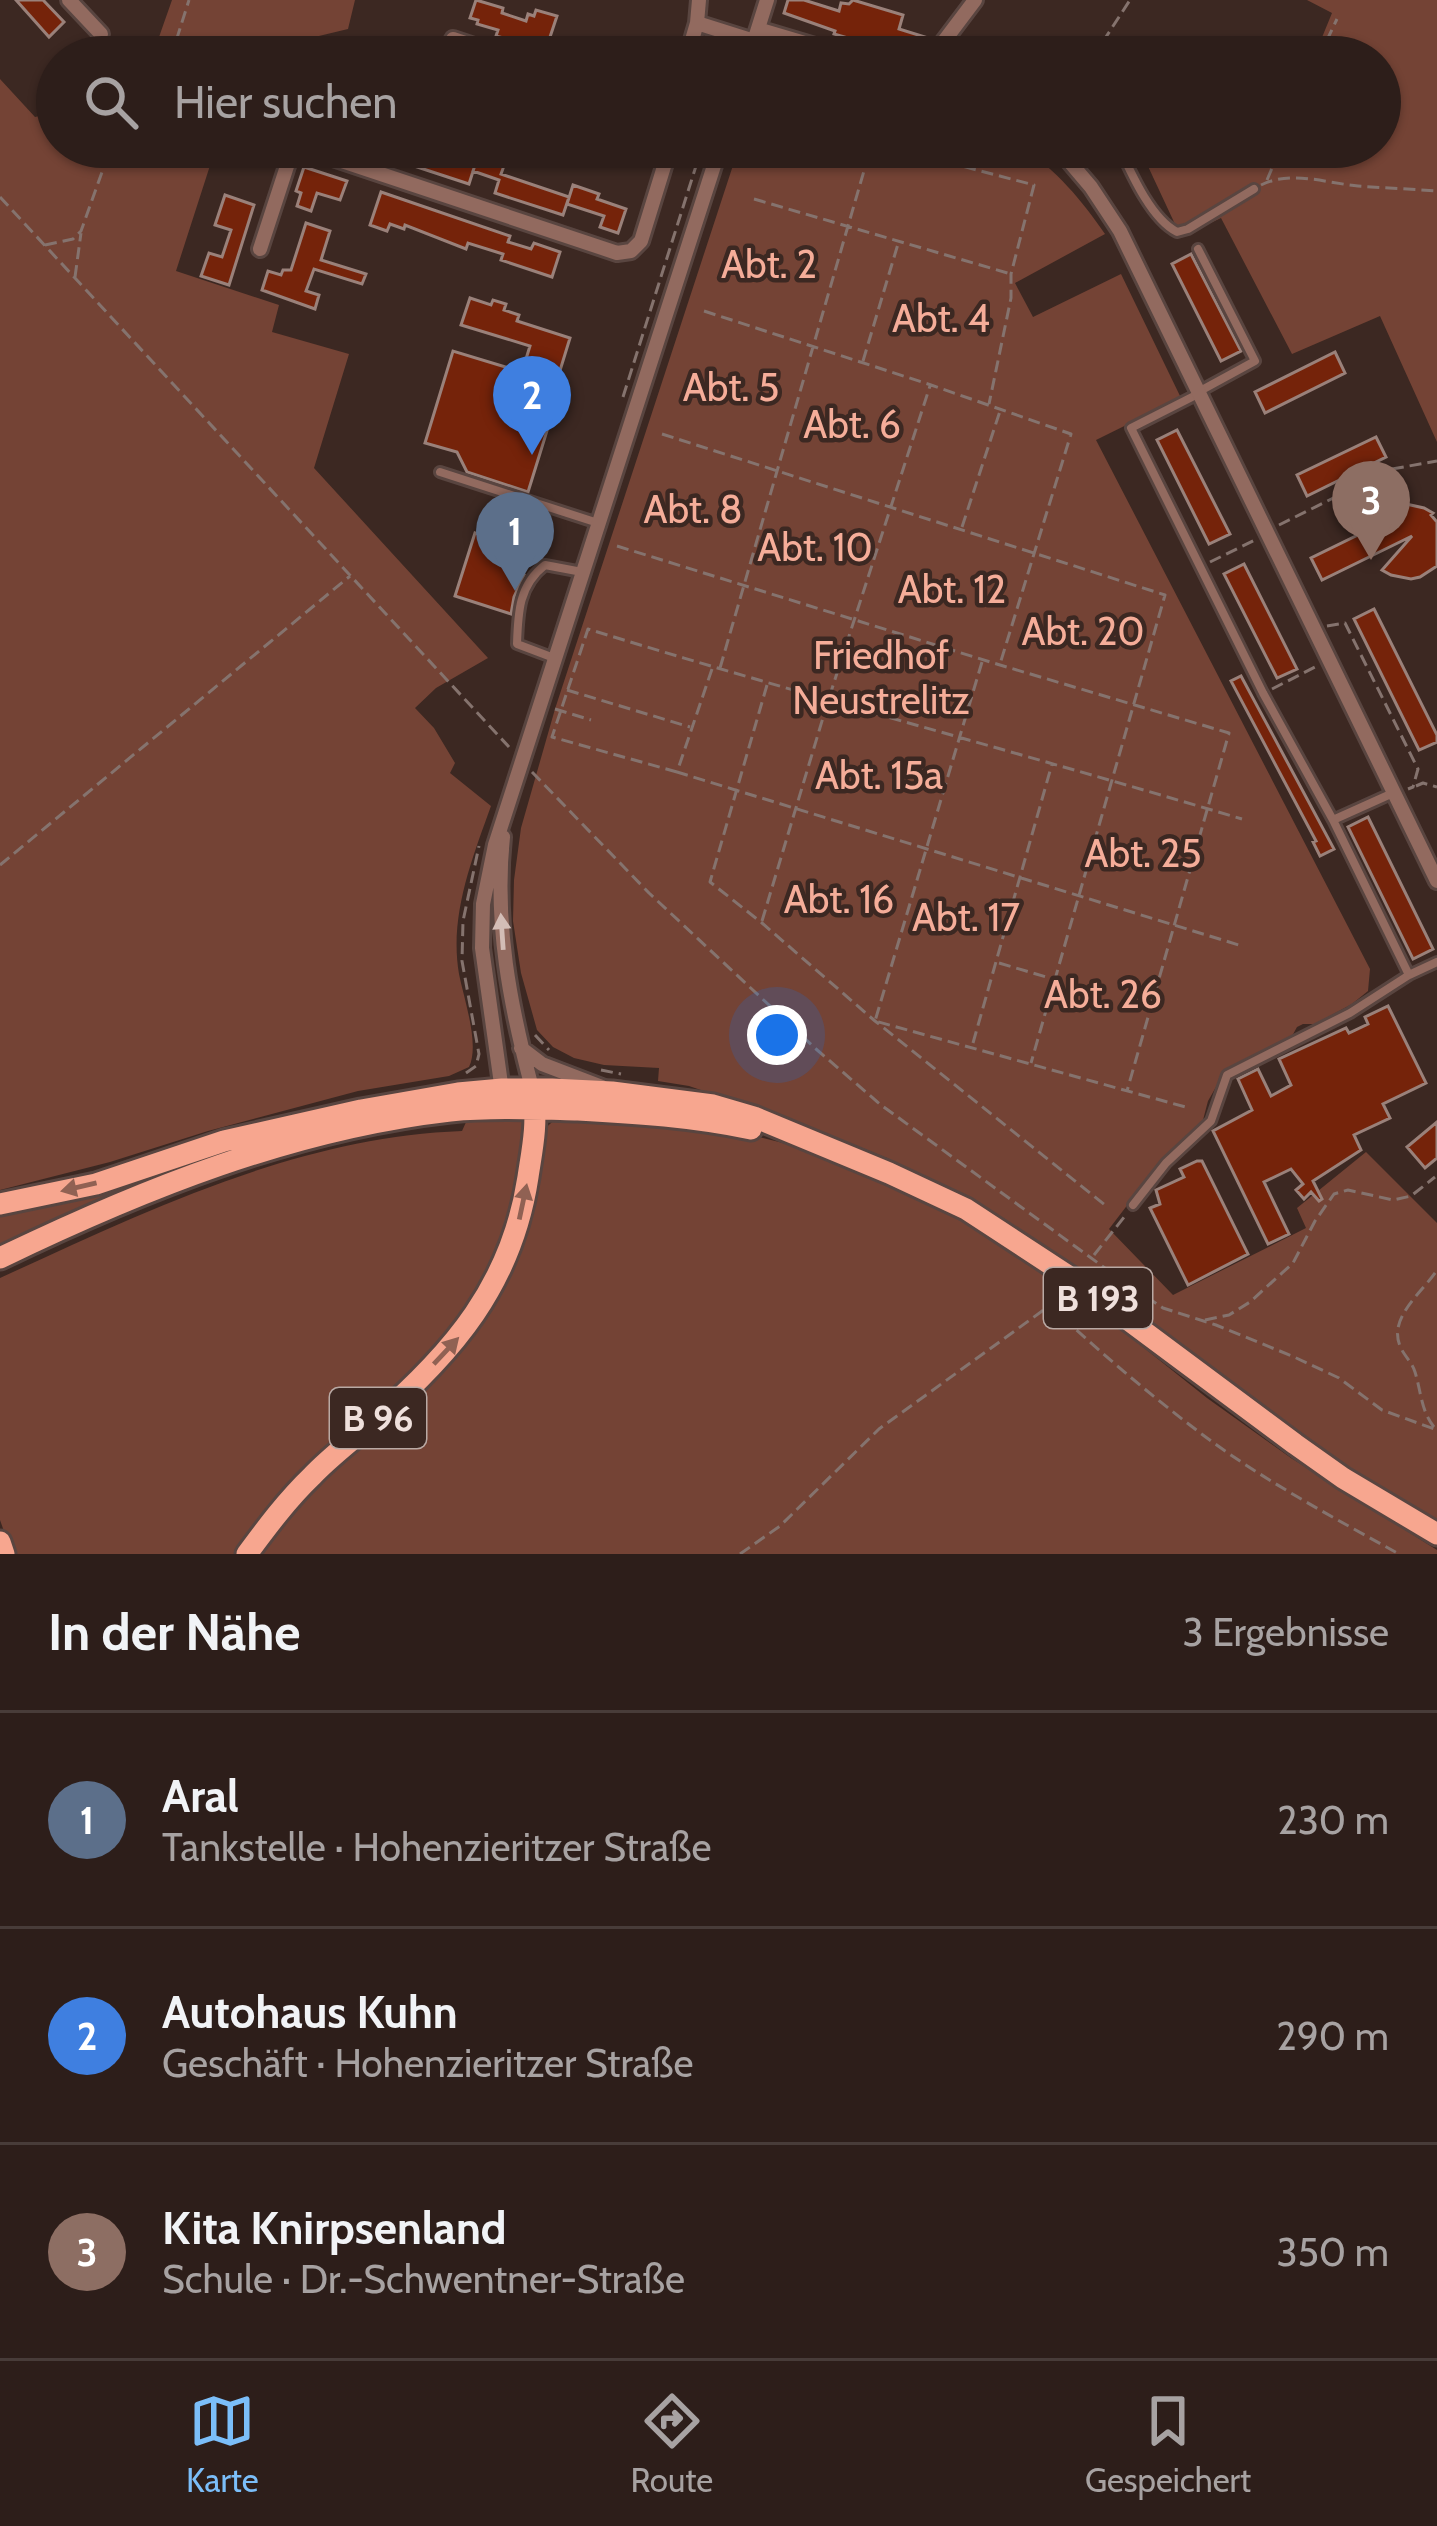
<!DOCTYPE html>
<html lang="de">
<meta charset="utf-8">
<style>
:root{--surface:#2d1e1a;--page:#352723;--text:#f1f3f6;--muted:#a7a2a2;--line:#483c39;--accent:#7bbef9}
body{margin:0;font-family:Cabin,sans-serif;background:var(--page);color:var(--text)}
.you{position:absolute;left:777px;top:1035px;width:42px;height:42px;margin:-30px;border:9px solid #fff;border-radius:50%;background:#1a73e8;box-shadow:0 0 0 18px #1a73e833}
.badge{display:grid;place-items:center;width:78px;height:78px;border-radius:50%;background:var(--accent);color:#fff;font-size:39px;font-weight:700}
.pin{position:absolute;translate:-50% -99px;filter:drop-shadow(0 3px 6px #0008)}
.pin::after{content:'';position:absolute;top:63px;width:42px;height:36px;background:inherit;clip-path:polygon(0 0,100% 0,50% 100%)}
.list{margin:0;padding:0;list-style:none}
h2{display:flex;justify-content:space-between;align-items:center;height:156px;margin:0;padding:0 48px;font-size:51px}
h2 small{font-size:39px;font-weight:400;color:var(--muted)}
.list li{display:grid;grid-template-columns:78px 1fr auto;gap:36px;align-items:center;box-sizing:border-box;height:216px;padding:0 48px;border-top:3px solid var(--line)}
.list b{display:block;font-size:45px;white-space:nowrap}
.list p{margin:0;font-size:39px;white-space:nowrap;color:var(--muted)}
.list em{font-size:39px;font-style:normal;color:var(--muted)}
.icon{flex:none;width:66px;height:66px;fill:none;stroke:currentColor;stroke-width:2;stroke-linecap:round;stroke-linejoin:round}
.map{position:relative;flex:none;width:1437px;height:1554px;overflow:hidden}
.search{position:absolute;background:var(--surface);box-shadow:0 3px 9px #0004;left:36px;right:36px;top:36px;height:132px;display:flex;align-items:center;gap:30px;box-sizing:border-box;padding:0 42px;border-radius:66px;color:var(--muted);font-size:45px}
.sheet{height:804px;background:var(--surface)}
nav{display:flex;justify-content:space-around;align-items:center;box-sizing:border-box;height:168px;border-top:3px solid var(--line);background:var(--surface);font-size:33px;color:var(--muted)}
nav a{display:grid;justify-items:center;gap:6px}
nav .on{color:var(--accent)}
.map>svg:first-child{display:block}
.green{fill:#744335}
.building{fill:#75230a;stroke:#9a817a;stroke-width:3}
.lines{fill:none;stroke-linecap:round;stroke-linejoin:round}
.service-casing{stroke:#594540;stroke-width:14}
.minor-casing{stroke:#594540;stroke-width:20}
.primary-casing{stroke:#594540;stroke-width:27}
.path{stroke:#85736e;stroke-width:3;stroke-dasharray:12 6;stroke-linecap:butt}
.service{stroke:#926a5f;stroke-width:8}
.minor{stroke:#926a5f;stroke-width:14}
.primary{stroke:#f7a68f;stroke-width:21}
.oneway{fill:#d3bdb6}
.oneway2{fill:#906153}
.labels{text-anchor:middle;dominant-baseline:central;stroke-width:9;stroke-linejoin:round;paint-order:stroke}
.shield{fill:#3c2822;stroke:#b9a9a4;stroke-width:3}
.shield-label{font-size:36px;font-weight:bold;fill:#efe0dc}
.park-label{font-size:39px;fill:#f5ad99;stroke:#3c2822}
</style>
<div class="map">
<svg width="1437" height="1554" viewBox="0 0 1437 1554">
<rect width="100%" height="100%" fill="#3c2822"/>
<path class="green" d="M172,0H355L348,29L294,42L262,57H152Z
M1307,0H1437V442L1380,316L1292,354L1221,218L1181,237L1139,147H1380V57H1314L1332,13Z
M0,79L35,117L57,112V147H216L176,271L279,305L272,332L349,354L314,468L488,658L436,688L415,708L434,728L455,763L450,773L491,806C472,859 449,916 459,974C464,999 480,1045 469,1067L449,1076L358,1091L208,1131L110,1162L0,1190Z
M739,147H1022C1057,171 1081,199 1105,234L1015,283L1033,317L1121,274L1181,398L1096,440L1370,969L1368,991L1352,1004L1315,1024H1303L1297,1027L1291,1038L1224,1073L1208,1101L1203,1120L1132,1199L1109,1229L1173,1295L1306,1228L1297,1208L1366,1152L1437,1223V1525L1298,1439L1051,1254L952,1190L887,1158L810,1127L689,1086L658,1081L659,1068L604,1065L574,1058L553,1047L537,1030L521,973L513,921L514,880L521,828L555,709Z
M566,1117C623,1122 684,1123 740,1133C852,1155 954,1211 1048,1273L1054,1294L1064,1301L1080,1297L1207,1398L1291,1458L1437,1550V1554H258C279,1524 301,1496 329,1470C381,1421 445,1378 486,1317C522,1264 529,1196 542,1135C548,1124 553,1119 566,1117Z
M522,1118L527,1134L508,1236L472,1310L241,1554H12L0,1520V1278C146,1211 298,1137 462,1131L467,1120Z
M184,1166L0,1251V1213L86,1194Z"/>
<path class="building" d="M16,0H43L64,22L49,37Z
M476,0L503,8L502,13L526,21L528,14L534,16L536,10L557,16L548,43L536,39L534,46L496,36L498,30L477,24L478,20L470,18Z
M788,0H804L839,11L841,3L849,4L853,0L903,15L899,29L928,38L910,56L834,34L835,31L784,13Z
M399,147H435L433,152L475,165L469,184L405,163L406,160L396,156Z
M479,154L505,163L501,174L569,197L563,215L495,193L499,180L473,171Z
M304,167L347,181L340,200L317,193L311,211L297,206L301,193L296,191Z
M573,185L599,194L597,199L626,209L618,233L600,227L604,216L567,204Z
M381,192L510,236L508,242L531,249L534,243L560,252L552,277L501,260L503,254L468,243L466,249L405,225L404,229L390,224L387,231L370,225Z
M225,195L254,205L229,285L201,276L209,253L222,257L231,230L215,225Z
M306,223L330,231L321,260L366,274L362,284L314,269L306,291L319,295L315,309L262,290L268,271L281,275L283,270H291Z
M1191,254L1241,351L1221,361L1172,264Z
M470,298L491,305L493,300L506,304L504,310L519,315L517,321L570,338L550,403L555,405L528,492L467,472L457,452L425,443L453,351L522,372L530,346L461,325Z
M1335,352L1345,373L1265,413L1255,392Z
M1177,430L1230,534L1209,544L1157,440Z
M1376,437L1386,457L1307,496L1297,475Z
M1406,504L1424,508L1433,513L1431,515L1437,522V566L1420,577L1411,579L1391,575L1382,570L1412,536L1322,580L1311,558L1372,528L1387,510Z
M475,533L513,545L505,569L524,575L514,597L511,614L455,596Z
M1244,564L1297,669L1277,678L1224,574Z
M1374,609L1437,735V742L1419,750L1354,619Z
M1241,676L1334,849L1320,856L1313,842L1316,841L1231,681Z
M1368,817L1433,949L1413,959L1348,827Z
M1388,1006L1426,1083L1383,1104L1390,1118L1354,1135L1361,1150L1313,1181L1322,1199L1319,1201L1311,1192L1304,1199L1296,1190L1303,1184L1291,1169L1264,1182L1289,1234L1268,1244L1213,1131L1252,1110L1238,1079L1258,1069L1271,1096L1291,1085L1279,1059L1346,1028L1349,1033L1368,1024L1365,1017Z
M1437,1122V1158L1425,1168L1407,1147Z
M1197,1161H1202L1248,1254L1188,1285L1150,1208L1160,1204L1156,1190L1184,1177L1180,1169Z"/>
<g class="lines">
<g class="service-casing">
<path id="service" d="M1111,57L1119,48
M1119,147C1131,173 1151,219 1177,232L1188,229L1254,189
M1198,249L1255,361L1200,391
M1198,394L1131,428L1263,693L1333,820
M440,472L598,523
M554,658L517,644C518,612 519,585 545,565L582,572
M1393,793L1333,820L1409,975
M1133,1205L1166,1163L1211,1121L1227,1075L1350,1013L1409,975L1437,962"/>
</g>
<g class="minor-casing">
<path id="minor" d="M69,0L101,34
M699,0L697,23L754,41
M758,29L852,57
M453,39L507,57
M687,57L697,23
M749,57L767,0
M932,57L975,0
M1057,147L1091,187L1120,231L1437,881
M260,249L290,157L297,151L306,149L617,253L631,251L641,241L670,147
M503,837C494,923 510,1005 532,1088
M521,1048L542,1064L602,1087
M502,1091L482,948L483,904L495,845L720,147"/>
</g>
<g class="primary-casing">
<path id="primary" d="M0,1204L96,1184L224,1141L361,1110L458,1093L502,1089H552L612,1092L713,1105L754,1117L889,1173L966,1209L1076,1281L1295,1444L1343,1478L1437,1534
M0,1258C143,1189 292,1129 450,1111C493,1107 536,1109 578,1110C636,1113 694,1117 751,1129
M0,1542L4,1554
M247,1554C267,1527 287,1500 312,1476C331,1456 353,1440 374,1421C453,1353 512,1284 528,1177C532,1150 538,1123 533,1095"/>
</g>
<path class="path" d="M86,39L90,57
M171,57L189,0
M1093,57L1130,0
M1319,57L1337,19
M870,158L892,164L897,149L1034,185L1011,274V298L989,404
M1267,180L1281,147
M1261,185C1291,170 1326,183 1358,186C1384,188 1411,189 1437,191
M0,197L509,747
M754,199L1011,274
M45,245L73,239L81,231L111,147
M75,277L81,233
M704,311L931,385L1071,434L1000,664
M863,361L898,244
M623,397L702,147
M662,434L1165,595L1031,1063
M1279,525L1392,469L1437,461
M962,527L1000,411
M617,546L1000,665L1229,733L1127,1091
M1210,562L1255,540
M1327,626L1345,623L1418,769L1413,787L1408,789
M982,662L875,1021L1189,1108
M720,668L868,157L858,147
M712,669L677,772L1242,946
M767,685L710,882L762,923L875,1021L1105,1205
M1272,689L1317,666
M567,690L690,727
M555,709L591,720
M532,772L649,893L816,1049L881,1105L1120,1279L1163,1308L1216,1325L1292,1356L1339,1378L1382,1410L1437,1430
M677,772L552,737L588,629C805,696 1025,754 1242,819
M1416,786L1423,783L1437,787
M0,865L350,576
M762,921L828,701L930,386
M999,963L1053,979
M535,1035L549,1050
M973,1043L1052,764
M601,1070L621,1074
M466,1073L476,1066L479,1054L462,961L463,921L479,846
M1094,1255L1125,1216
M1050,1306C1100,1352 1152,1397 1207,1438C1265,1481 1336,1519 1399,1554
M1205,1320L1229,1315L1250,1302L1293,1263L1315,1221L1334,1194L1348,1190L1393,1200L1411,1196L1435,1177
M1434,1427C1421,1411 1421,1391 1415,1372C1412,1362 1404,1356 1400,1346C1388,1317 1423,1292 1437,1270
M740,1554L780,1526L879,1429L1063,1296"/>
<use href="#service" class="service"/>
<use href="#minor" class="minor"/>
<use href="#primary" class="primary"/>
</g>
<defs><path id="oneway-solid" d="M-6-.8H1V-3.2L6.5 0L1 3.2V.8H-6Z" transform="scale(3)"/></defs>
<use class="oneway" href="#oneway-solid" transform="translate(502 932) rotate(-94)"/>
<g class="oneway2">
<use href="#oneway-solid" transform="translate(79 1187) rotate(167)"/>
<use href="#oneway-solid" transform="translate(523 1202) rotate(-78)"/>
<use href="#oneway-solid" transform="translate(446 1351) rotate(-47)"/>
</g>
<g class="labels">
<g class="shield">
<rect x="1044" y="1268" width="108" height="60" rx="9"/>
<rect x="330" y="1388" width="96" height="60" rx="9"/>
</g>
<g class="shield-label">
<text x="1098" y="1298">B 193</text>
<text x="378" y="1418">B 96</text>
</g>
<g class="park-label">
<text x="769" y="264">Abt. 2</text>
<text x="941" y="318">Abt. 4</text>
<text x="731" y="387">Abt. 5</text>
<text x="852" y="424">Abt. 6</text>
<text x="693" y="509">Abt. 8</text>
<text x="815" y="547">Abt. 10</text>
<text x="952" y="589">Abt. 12</text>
<text x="1083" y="631">Abt. 20</text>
<text x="881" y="655">Friedhof<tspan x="881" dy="45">Neustrelitz</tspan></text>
<text x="879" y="775">Abt. 15a</text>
<text x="1143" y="853">Abt. 25</text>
<text x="839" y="899">Abt. 16</text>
<text x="966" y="917">Abt. 17</text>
<text x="1103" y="994">Abt. 26</text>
</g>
</g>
</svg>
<div class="you"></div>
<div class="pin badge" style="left:515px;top:591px;background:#5c6f8a">1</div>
<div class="pin badge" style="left:532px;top:455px;background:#3f7fe0">2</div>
<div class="pin badge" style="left:1371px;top:560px;background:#8d6e63">3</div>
<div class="search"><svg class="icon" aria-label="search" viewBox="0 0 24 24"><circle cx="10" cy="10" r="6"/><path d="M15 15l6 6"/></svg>Hier suchen</div>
</div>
<section class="sheet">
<h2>In der Nähe<small>3 Ergebnisse</small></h2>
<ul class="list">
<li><span class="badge" style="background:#5c6f8a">1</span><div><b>Aral</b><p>Tankstelle · Hohenzieritzer Straße</p></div><em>230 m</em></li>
<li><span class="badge" style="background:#3f7fe0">2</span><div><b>Autohaus Kuhn</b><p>Geschäft · Hohenzieritzer Straße</p></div><em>290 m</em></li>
<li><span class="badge" style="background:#8d6e63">3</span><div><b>Kita Knirpsenland</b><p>Schule · Dr.-Schwentner-Straße</p></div><em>350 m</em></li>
</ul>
</section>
<nav>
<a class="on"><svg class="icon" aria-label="map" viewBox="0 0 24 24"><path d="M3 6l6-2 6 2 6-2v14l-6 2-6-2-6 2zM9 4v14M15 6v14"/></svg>Karte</a>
<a><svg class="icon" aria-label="directions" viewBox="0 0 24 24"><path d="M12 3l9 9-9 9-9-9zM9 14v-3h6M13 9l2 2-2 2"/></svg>Route</a>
<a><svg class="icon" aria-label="saved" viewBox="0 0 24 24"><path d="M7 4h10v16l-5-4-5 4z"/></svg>Gespeichert</a>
</nav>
